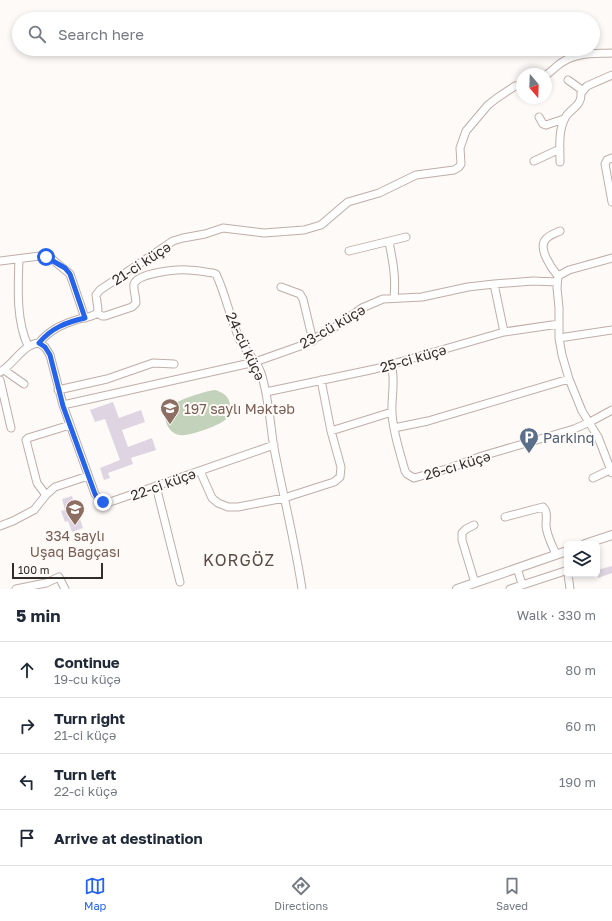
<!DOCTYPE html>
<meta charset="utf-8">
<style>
:root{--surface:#fff;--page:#f2f2f3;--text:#1f2937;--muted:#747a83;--line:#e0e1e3;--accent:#2563eb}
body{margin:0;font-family:"Golos Text",sans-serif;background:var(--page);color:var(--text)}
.controls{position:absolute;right:12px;bottom:12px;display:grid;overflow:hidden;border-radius:6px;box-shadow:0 2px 6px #0003}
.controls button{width:36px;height:36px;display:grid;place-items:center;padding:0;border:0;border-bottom:1px solid var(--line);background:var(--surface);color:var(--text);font:20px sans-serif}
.compass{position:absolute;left:516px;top:68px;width:36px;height:36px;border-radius:50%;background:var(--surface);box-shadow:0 2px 6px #0003;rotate:161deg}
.scale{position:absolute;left:12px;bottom:10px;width:91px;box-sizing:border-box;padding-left:4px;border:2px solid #332d2a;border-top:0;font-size:11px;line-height:14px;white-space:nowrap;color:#332d2a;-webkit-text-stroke:3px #fefaf8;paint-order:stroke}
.stop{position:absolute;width:12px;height:12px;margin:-9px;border:3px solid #2563eb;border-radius:50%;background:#fff}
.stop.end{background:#2563eb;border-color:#fff;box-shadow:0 1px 4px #0008}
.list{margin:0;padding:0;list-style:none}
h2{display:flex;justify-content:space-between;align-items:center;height:52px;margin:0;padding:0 16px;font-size:17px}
h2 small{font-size:13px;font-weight:400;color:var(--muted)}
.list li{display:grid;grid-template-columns:26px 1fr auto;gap:12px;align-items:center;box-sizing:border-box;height:56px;padding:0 16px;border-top:1px solid var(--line)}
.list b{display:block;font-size:15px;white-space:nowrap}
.list p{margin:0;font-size:13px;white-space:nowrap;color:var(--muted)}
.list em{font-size:13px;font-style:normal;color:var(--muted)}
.icon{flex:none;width:22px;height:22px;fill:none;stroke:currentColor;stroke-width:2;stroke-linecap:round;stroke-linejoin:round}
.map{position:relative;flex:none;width:612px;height:589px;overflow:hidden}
.search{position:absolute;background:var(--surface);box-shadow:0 2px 6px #0003;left:12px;right:12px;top:12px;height:44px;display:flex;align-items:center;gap:10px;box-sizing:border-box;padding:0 14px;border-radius:22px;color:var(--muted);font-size:15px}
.sheet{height:276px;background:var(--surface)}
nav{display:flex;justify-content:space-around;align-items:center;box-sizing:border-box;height:56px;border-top:1px solid var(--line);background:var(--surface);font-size:11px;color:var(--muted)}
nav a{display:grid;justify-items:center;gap:2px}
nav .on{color:var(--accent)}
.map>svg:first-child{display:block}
.green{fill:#c3d2bb}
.building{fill:#dfd4e1}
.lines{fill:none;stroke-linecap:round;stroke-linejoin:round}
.minor-casing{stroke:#bfaea7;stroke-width:9}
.major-casing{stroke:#bfaea7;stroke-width:10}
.minor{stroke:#fff;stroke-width:7}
.major{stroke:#fff;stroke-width:8}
.route{stroke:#2563eb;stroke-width:5}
.labels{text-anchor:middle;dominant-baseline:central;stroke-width:4;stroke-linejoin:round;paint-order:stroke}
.street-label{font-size:14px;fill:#332d2a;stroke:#fefaf8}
.education-label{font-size:14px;fill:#785e54;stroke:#fefaf8;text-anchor:start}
.service-label{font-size:14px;fill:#4e5e75;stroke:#fefaf8;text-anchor:start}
.quarter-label{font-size:16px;letter-spacing:1px;fill:#594b44;stroke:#fefaf8}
</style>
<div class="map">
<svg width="612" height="589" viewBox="0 0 612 589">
<rect width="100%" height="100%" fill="#fefaf8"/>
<path class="green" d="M215,390C222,392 229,396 230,404C231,408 230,414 227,418C222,425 194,434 185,435C170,438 159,418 170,407C176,400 206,391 215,390Z"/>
<path class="building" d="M113,402L119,418L141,410L145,422L122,430L128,447L152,438L156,450L131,458L133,464L108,473L110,478L104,480L100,468L120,460L105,419L95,422L90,410Z
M72,496L83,528L72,532L68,521L65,522L61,511L65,510L62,499Z
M612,566V573L598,578L597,570Z"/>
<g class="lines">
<g class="minor-casing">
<path id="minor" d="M546,75C551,72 555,67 561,63C576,52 594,54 612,53
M568,80L582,90
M539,117L543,124L546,125L564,119
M612,158L607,160L605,164L612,202
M534,161L560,149
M560,162C560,148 558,131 565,118C570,108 582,107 581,93L587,86L612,75
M389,242C393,262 396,277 394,298
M349,251L406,237
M19,259C18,288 16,320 28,346
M0,261L40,256L46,257L53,260L70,274L85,318
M558,276L557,288L559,308V338L562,355L569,379L582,411L598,437L612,473
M558,276C552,269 537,248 546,239C549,235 556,233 560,231
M558,276L569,270L612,258
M494,284L504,332
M281,287L300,294L303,299L313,341
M97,313L102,316H105L132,307L136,303C136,297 133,289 134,284C138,273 177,269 188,270C196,270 205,272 213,273L216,274C226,295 230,319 240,340C246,352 257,361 261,373C269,398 270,424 274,448C283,495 295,542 302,589
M559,338L612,330
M39,343L45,347L50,355L63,405L95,494C100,501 105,503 113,501L274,445
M391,364C396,379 391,398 392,413C393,433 400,452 405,471L407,474L414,478L450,468L482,456L574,429L590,422L612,410
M4,370L24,384
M0,372C14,364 23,344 39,343C49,330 63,324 79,319C85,318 92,317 97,313L98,309L96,295L100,290L173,241L183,238L205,234L223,228L264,233L304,230L321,225L348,202L379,193L416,175L454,170L459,167L461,164L460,148L466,131L488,105L497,98L515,86L522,84
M0,380L11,428
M58,390L107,379L153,363L174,364
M266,392L375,369L504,332L559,324
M63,405L255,362L303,345L335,327L362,308L383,299L422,297L468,287L494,284L533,281L557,282
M394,428L428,421L569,379
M331,431L392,412
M200,471L212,498L218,503L228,507H238L284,498L334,482L340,477L341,467L331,431L321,380
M593,478L612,469
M156,486L180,582
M46,495L37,483L26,440L28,438L70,425
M505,517L543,507C548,511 546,519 546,526C547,536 552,545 556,554
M474,525L466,529L462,533V540L475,583
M0,526L13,521L34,510L46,495L55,487L88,476
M517,568L522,584
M568,574L570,589
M16,589L46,583L59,577L65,589
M510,589L565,571L567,572"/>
</g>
<g class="major-casing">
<path id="major" d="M585,544L612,535
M457,589L567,551"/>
</g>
<use href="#minor" class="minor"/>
<use href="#major" class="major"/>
</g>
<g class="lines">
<path class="route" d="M46,257L65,268L70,274L85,318C67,322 51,328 39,343L45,347L50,355L63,406L95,494L98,499L103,502"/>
</g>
<defs>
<g id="school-pin" transform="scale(1)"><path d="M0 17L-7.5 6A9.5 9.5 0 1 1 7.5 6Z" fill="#8d6e63" stroke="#fefaf8"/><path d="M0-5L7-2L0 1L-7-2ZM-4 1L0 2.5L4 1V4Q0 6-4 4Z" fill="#fff"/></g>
<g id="parking-pin" transform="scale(1)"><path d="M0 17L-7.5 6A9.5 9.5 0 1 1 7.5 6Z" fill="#5c6f8a" stroke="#fefaf8"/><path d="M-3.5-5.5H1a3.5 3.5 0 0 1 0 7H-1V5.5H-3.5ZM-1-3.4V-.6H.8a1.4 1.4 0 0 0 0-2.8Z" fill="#fff"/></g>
</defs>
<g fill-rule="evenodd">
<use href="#school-pin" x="170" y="408"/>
<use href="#parking-pin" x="529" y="437"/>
<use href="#school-pin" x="75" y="509"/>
</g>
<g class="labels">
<g class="street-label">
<text transform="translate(141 263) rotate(-33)">21-ci küçə</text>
<text transform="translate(332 326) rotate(-30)">23-cü küçə</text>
<text transform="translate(246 346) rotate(65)">24-cü küçə</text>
<text transform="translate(413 358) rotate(-16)">25-ci küçə</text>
<text transform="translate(457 465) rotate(-17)">26-cı küçə</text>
<text transform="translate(163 484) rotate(-20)">22-ci küçə</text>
</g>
<g class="education-label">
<text x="184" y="408">197 saylı Məktəb</text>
<text x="75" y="535" text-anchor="middle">334 saylı<tspan x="75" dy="16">Uşaq Bağçası</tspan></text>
</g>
<g class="service-label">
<text x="543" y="437">Parkinq</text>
</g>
<g class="quarter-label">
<text x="239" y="560">KORGÖZ</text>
</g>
</g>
</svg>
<div class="controls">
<button><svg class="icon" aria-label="layers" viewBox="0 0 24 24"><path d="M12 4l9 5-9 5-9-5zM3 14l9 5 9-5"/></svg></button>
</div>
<svg class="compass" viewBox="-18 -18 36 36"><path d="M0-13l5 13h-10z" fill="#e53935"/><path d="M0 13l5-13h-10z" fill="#747a83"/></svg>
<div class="scale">100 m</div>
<div class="stop" style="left:46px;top:257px"></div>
<div class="stop end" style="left:103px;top:502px"></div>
<div class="search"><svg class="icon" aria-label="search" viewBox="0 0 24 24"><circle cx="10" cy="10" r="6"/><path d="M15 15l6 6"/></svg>Search here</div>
</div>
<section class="sheet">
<h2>5 min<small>Walk · 330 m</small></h2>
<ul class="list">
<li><svg class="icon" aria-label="ahead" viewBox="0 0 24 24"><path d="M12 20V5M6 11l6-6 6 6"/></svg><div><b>Continue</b><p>19-cu küçə</p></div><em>80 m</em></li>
<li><svg class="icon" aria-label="right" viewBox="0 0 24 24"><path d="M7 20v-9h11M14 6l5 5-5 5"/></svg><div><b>Turn right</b><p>21-ci küçə</p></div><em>60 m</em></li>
<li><svg class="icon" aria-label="left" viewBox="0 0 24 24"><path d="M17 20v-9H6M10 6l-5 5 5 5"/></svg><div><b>Turn left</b><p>22-ci küçə</p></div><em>190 m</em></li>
<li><svg class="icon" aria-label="arrive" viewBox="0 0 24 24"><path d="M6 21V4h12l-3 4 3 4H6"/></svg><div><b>Arrive at destination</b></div></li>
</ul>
</section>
<nav>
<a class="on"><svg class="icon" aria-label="map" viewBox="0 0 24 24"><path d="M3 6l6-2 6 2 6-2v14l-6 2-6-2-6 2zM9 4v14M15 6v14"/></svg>Map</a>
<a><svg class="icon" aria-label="directions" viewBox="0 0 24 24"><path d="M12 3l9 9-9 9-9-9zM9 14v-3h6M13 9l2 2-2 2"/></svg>Directions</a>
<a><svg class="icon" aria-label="saved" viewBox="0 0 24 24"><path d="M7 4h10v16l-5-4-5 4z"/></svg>Saved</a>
</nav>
